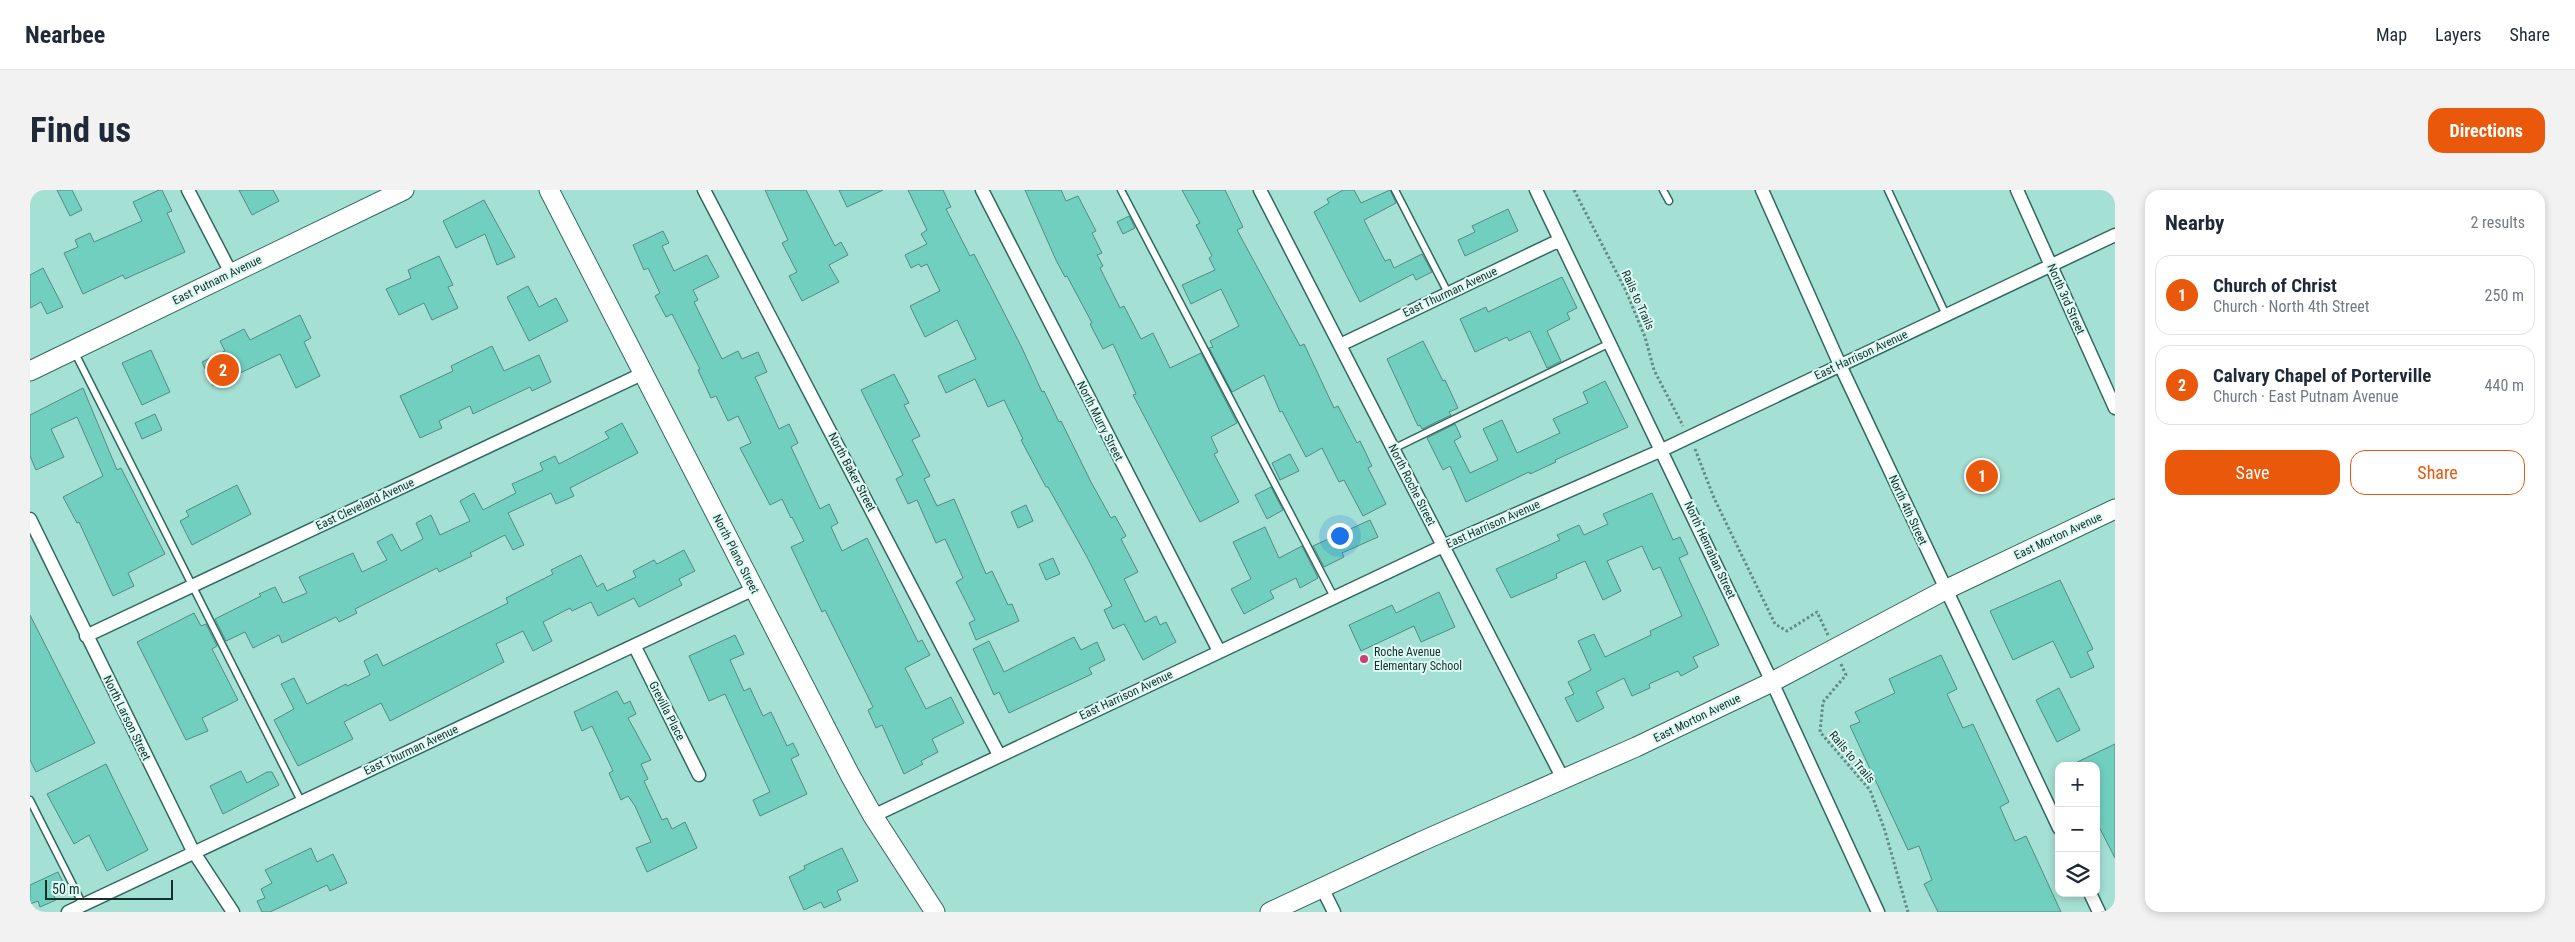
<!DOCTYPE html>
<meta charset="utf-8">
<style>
:root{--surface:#fff;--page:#f2f2f3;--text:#1f2937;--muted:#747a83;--line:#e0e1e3;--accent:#ea580c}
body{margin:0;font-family:"Roboto Condensed",sans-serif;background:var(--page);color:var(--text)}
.controls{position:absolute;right:15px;bottom:15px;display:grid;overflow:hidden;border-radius:10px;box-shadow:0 2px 8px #0003}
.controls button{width:45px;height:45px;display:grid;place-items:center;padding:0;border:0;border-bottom:1px solid var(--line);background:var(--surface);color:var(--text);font:25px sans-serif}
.scale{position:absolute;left:15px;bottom:12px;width:128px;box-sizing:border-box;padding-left:5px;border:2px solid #172f2b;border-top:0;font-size:14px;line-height:18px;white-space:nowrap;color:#172f2b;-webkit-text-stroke:4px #ddfaf4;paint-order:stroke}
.you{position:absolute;left:1309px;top:345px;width:18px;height:18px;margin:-12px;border:4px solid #fff;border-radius:50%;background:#1a73e8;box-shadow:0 0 0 8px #1a73e833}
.badge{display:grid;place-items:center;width:32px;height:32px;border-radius:50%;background:var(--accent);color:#fff;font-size:16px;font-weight:700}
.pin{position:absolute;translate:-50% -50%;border:2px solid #fff;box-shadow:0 1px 5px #0006}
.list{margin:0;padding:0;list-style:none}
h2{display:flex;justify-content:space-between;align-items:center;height:65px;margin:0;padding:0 20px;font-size:21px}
h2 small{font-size:16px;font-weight:400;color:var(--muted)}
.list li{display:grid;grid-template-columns:32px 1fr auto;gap:15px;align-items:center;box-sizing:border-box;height:80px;margin:0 10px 10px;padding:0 10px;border:1px solid var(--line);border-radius:15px}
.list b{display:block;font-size:19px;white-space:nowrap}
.list p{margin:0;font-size:16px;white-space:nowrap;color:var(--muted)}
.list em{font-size:16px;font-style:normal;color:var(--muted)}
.actions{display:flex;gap:10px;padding:15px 20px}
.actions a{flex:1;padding:11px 0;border:1px solid var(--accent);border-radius:15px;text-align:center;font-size:18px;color:var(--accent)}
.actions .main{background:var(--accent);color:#fff}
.icon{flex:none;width:28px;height:28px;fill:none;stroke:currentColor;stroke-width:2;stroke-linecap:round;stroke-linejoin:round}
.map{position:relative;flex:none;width:2085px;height:722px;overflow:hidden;border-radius:15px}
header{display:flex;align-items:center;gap:30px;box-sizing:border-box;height:70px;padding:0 25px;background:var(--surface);border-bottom:1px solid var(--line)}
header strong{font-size:24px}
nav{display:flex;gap:28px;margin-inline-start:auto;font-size:18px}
.intro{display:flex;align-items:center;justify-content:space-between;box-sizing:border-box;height:120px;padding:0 30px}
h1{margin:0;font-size:35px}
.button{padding:12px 22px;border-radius:15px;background:var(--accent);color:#fff;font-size:18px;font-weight:700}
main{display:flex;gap:30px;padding:0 30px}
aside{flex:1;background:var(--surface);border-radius:15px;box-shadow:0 2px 8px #0003}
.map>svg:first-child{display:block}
.building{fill:#71cfc0;stroke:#538b82}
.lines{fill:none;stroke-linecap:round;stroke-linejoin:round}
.lane-casing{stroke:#306960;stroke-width:9}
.street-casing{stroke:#306960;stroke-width:15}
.secondary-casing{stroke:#306960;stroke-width:21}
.path{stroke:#618b83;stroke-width:3;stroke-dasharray:2.5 2.5;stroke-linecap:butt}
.lane{stroke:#fff;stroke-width:6}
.street{stroke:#fff;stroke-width:12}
.secondary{stroke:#fff;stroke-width:19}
.poi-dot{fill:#cb3f72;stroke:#ddfaf4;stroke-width:2}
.labels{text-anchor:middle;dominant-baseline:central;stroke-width:4;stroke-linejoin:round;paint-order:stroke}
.street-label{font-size:12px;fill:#172f2b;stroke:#ddfaf4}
.poi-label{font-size:12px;fill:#172f2b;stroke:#ddfaf4;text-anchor:start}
</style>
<header>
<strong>Nearbee</strong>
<nav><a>Map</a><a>Layers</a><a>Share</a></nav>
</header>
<div class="intro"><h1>Find us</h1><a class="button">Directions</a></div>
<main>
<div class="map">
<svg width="2085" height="722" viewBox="0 0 2085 722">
<rect width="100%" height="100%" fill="#a5e0d5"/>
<path class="building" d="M27,0H42L52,20L40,26Z
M129,0H132L142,21L137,23L155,62L95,89L93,85L53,104L34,63L48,57L45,50L60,43L64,52L112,31L103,12Z
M209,0H243L249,11L222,25Z
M735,0H776L805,56L811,52L818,65L799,75L809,92L772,111L759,86L767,82L752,53L758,50Z
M809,0H853L817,17Z
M878,0H913L921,17L916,19L940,66L944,64L992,158L1012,202L1014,201L1029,232L1031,231L1061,292L1081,328L1085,326L1096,346L1091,349L1108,382L1094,389L1115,432L1126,426L1130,435L1136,432L1146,452L1113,470L1094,434L1083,439L1074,420L1082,416L1057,367L1018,297H1016L991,250L993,249L974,210L958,217L945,189L916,203L908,186L946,169L927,130L895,147L880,116L910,101L897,74L891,77L889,74L881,78L875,65L897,54L891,44L897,40Z
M995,0H1031L1036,11L1048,6L1066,41L1062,43L1072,63L1067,65L1073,76L1070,78L1090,118L1094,116L1111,149L1123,143L1140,178L1171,163L1207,233L1181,247L1188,262L1184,264L1209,312L1170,332L1103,205L1106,204L1083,154L1073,159L1060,134L1062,133L1037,86L1035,87L1026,70Z
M1152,0H1195L1213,37L1207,40L1270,156L1274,154L1304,218L1308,216L1327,253L1330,251L1342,276L1338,278L1356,314L1333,326L1314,290L1309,292L1292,258L1276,267L1252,221L1250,222L1234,185L1202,202L1179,158L1183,157L1180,151L1209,136L1191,99L1161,114L1152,95L1185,80L1179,68L1182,66L1166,35L1170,33Z
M1313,0H1324L1331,13L1360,0L1366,13L1334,30L1355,71L1360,69L1364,78L1392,64L1402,82L1386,90L1383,84L1330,112L1284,22L1299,13L1297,9Z
M454,10L485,67L467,75L455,44L426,58L413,31Z
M1478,19L1488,41L1435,66L1428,50L1445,42L1442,36Z
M1099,26L1105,38L1093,44L1087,32Z
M633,41L639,53L632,56L644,81L677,65L689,87L663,100L668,110L664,112L692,169L708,161L712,169L728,162L737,182L725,187L749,239L759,234L768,253L761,257L790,319L799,314L808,333L801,337L812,361L837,348L888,452L892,450L900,465L875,478L896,519L921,507L934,533L902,549L908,562L891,571L893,574L874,584L852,535L846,538L838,520L843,517L795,420L792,422L761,357L774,351L762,327L761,328L752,309L740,315L710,258L721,253L708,226L698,231L686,206L681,208L668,180L670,179L642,124L636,127L625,106L630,103L618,78L614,80L603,55Z
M409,66L423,95L418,97L428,118L402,130L394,113L369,125L356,99L381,88L378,80Z
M13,78L33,117L17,124L11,112L0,118V85Z
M1532,87L1547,118L1537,123L1540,129L1517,141L1531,171L1517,178L1500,141L1479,151L1477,147L1445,162L1430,129L1456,117L1458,122Z
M498,96L509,117L526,108L538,131L499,151L477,107Z
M270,125L281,148L274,152L290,186L266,198L250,164L183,196L172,172L195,161L190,151L214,139L220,150Z
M1393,151L1413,191L1415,190L1428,218L1419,222L1421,225L1392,239L1390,235L1388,236L1357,169Z
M462,156L474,181L509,165L521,192L502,201L500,197L443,224L440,216L409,231L412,238L390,248L370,206L423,181L421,176Z
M121,160L140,202L112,215L92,173Z
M864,184L879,213L874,215L890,246L882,250L900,286L894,289L907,316L924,309L956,384L962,381L978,415L982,414L989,431L946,450L939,433L945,430L926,392L933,388L915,349L906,353L887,310L878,314L866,289L873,285L831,200Z
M1575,191L1598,237L1525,270L1526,272L1500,284L1499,282L1436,312L1420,276L1413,280L1397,248L1425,234L1431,247L1424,251L1440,283L1468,270L1453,239L1472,230L1487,263L1530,243L1523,229L1558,213L1553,202Z
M53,198L87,280L91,278L135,364L98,383L104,396L83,406L49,332L47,333L33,307L73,286L47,227L21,239L34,267L6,280L0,266V225Z
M125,224L132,240L112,249L105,233Z
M592,233L608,263L540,298L544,306L526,314L521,303L478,323L494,355L483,360L475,345L440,363L442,366L409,382L407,378L325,419L327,423L309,432L306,427L252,453L249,445L223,458L215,442L196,451L185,429L231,406L229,404L245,397L253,413L277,403L269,387L323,363L332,382L357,370L347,352L362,344L371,361L393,349L386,333L401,325L410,345L440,331L430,311L444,303L453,320L486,303L482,294L513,280L510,273L525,266L529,274L579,248L575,242Z
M1260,264L1269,281L1250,290L1242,273Z
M207,295L221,324L162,355L150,331L159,326L156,321Z
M1241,297L1253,320L1237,329L1225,305Z
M1622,303L1643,350L1650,347L1658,364L1649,368L1689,455L1663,467L1668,477L1651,486L1648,481L1619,494L1620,498L1602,506L1594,488L1566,502L1574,518L1547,532L1535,508L1544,504L1538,492L1561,480L1548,451L1564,444L1575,467L1621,445L1620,441L1652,426L1630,377L1623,380L1612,356L1577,371L1591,401L1573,410L1555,371L1526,384L1527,388L1481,408L1466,379L1530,350L1527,345L1549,335L1554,345L1578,334L1573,324Z
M996,315L1003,331L988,338L981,322Z
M1340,330L1348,347L1312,363L1314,367L1294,377L1283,356Z
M1235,337L1249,368L1272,356L1288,388L1270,398L1266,388L1240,401L1244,408L1214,424L1201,399L1221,389L1203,352Z
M654,360L665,381L649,389L652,395L609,417L604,408L568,426L561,412L542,421L540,418L513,432L522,451L503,461L493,441L466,454L474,472L360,531L351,513L314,532L323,549L268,576L244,530L264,519L251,494L264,488L277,514L316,494L317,496L340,485L334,471L347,464L353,476L478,413L476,408L523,384L521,380L551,365L567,397L573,393L577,401L606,387L603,381L624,370L627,374Z
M1023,368L1030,384L1016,390L1009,374Z
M2030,390L2063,459L2057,462L2064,477L2041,488L2023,451L1983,470L1960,421Z
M1409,402L1425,437L1391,452L1384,436L1331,461L1319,435L1362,415L1366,423Z
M164,423L171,436L176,434L187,456L182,459L208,510L172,528L178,541L156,550L107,452Z
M0,425L65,553L6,582L0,570Z
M705,445L714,464L700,470L714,501L720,498L733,526L741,522L757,556L763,553L769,565L761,569L777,604L730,626L723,610L740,602L695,504L679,511L659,466Z
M1044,447L1051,460L1067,452L1075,470L1059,478L1062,484L979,523L969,502L964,505L943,459L959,451L974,482Z
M1911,465L1927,499L1917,504L1933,538L1943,534L1979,612L1970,617L1985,651L1996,646L2031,722H1908L1894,694L1902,690L1889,656L1878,660L1820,536L1830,532L1825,522L1865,503L1859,489Z
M2029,498L2050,540L2027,552L2006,510Z
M587,501L594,514L600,511L606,524L598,528L621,570L611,574L618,589L614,591L632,630L637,628L642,639L655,632L667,658L617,682L606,658L621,652L605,616L598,606L591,610L579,583L583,581L562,536L552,541L544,522Z
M2085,554V668L2066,631V576H2039Z
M76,574L118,660L77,681L59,645L44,654L17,604Z
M211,581L217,593L237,582H242L249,595L193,624L180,596Z
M281,658L287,672L303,664L317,693L300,701L297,695L240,722H232L227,711L235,708L231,699L242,693L235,680Z
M812,658L828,691L807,701L811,710L794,718L791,712L774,720L759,687L775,679L774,676Z
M28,682L35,696L22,702L26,710L10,717L8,711L0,714V695Z"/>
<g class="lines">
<g class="lane-casing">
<path id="lane" d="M1091,0L1304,407
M1365,0L1418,103
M1633,0L1639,11
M1858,0L1916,125
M44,161L271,611
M1363,259L1580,153
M0,610L53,715"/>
</g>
<g class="street-casing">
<path id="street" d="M158,0L201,83
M674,0L969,565
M952,0L1189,461
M1230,0L1533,589
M1506,0L1742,492L1848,722
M1732,0L1810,175L2029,638
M1987,0L2085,218
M1310,155L1530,50
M0,329L163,661L203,722
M56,446L614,183
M605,457L669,585
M843,626L1413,356L1632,260L2085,45
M1292,698L1304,722
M2060,703L2069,722
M38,722L724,399"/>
</g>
<g class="secondary-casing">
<path id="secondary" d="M519,0L820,585L843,626L905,722
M0,181L374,0
M1240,722L1390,652L1606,557L1742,492L1915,400L2085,319"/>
</g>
<path class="path" d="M1544,0L1596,101L1615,147L1624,180L1653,236
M1665,259L1684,308L1745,434L1757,441L1787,422L1798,445
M1811,474L1816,485L1793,512L1790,542L1840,600L1855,641L1878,722"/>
<use href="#lane" class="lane"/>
<use href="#street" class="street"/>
<use href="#secondary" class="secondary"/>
</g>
<circle class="poi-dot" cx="1334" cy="469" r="5"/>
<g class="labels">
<g class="street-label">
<text transform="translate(187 90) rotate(-26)">East Putnam Avenue</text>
<text transform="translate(1420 102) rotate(-25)">East Thurman Avenue</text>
<text transform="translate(2036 109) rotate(66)">North 3rd Street</text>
<text transform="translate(1608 110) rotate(66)">Rails to Trails</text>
<text transform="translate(1831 165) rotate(-25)">East Harrison Avenue</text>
<text transform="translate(1070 231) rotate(63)">North Murry Street</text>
<text transform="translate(822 282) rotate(62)">North Baker Street</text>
<text transform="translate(1382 295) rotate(63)">North Roche Street</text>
<text transform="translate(335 314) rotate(-25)">East Cleveland Avenue</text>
<text transform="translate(1878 320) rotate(65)">North 4th Street</text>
<text transform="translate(1463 334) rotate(-24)">East Harrison Avenue</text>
<text transform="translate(2028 346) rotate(-25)">East Morton Avenue</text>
<text transform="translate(1680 360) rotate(65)">North Henrahan Street</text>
<text transform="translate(706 364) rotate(63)">North Plano Street</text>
<text transform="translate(1096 505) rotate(-25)">East Harrison Avenue</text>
<text transform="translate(637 521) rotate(63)">Grevilla Place</text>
<text transform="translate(97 528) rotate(64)">North Larson Street</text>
<text transform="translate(1667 528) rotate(-26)">East Morton Avenue</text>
<text transform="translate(381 560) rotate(-25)">East Thurman Avenue</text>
<text transform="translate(1822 567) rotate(50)">Rails to Trails</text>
</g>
<g class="poi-label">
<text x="1344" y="462">Roche Avenue<tspan x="1344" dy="14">Elementary School</tspan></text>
</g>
</g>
</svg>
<div class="controls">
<button>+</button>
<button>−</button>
<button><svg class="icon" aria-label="layers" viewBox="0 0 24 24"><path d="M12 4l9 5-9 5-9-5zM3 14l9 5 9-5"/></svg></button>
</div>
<div class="scale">50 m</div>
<div class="you"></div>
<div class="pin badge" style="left:1952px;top:286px">1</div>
<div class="pin badge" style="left:193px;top:180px">2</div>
</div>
<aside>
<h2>Nearby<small>2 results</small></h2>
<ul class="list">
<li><span class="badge">1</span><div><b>Church of Christ</b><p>Church · North 4th Street</p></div><em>250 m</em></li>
<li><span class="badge">2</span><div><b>Calvary Chapel of Porterville</b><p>Church · East Putnam Avenue</p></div><em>440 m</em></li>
</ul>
<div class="actions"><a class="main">Save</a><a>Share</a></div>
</aside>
</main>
